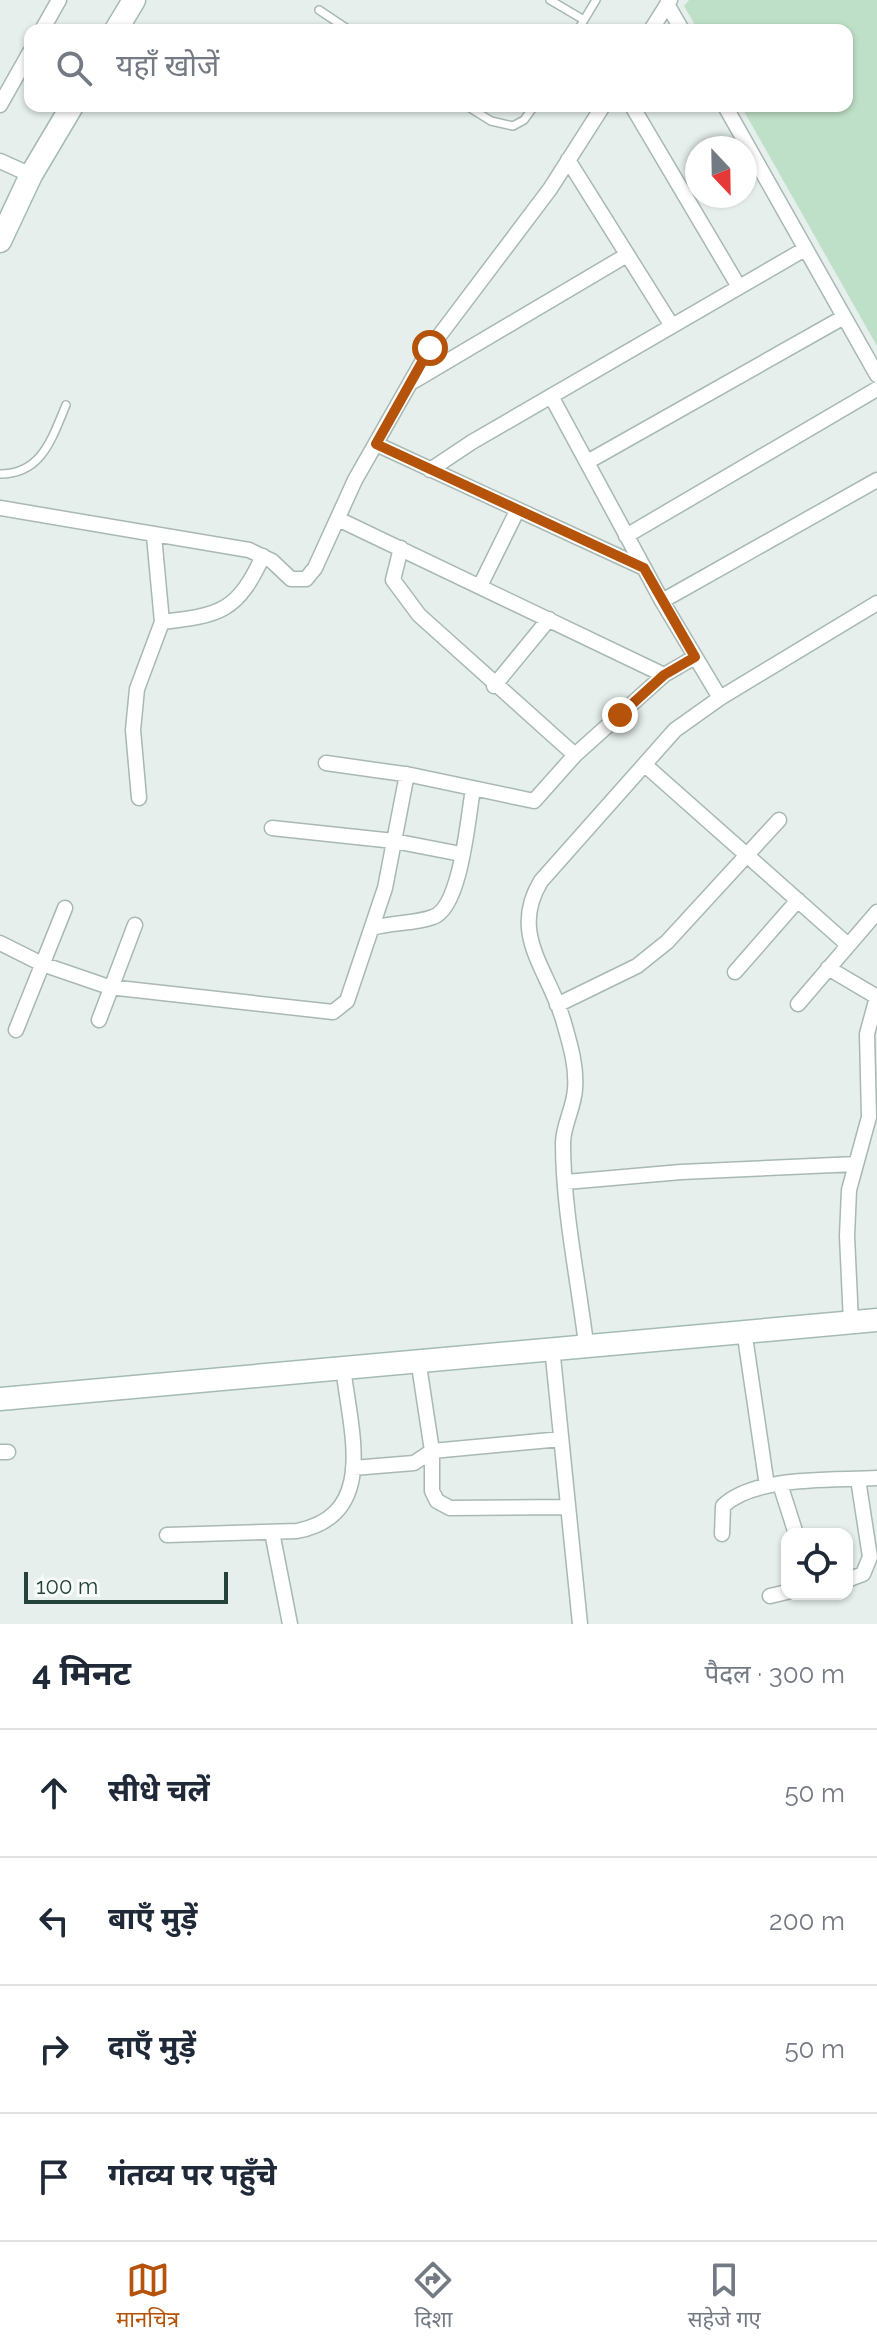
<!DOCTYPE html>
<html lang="hi">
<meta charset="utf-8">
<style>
:root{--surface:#fff;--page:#f2f2f3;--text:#1f2937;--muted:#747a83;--line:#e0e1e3;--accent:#b45309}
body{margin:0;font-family:Raleway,"Noto Sans Devanagari",sans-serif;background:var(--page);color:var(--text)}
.controls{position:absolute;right:24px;bottom:24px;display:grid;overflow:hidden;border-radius:16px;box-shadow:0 2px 6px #0004}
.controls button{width:72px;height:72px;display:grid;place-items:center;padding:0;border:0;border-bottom:2px solid var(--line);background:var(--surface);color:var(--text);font:40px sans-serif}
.compass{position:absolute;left:685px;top:136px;width:72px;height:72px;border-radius:50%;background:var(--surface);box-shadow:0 2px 6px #0004;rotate:158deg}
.scale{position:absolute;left:24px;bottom:20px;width:204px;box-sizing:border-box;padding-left:8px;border:4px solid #24423a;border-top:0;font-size:22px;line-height:28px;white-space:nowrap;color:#24423a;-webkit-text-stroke:6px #f7fbf9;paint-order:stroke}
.stop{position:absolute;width:24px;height:24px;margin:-18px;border:6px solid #b45309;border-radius:50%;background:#fff}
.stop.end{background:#b45309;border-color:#fff;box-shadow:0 2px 8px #0008}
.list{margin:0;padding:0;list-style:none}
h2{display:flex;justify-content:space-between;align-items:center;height:104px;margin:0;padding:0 32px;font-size:34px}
h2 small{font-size:26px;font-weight:400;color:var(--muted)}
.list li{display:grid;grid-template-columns:52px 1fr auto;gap:24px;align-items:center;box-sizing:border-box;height:128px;padding:0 32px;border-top:2px solid var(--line)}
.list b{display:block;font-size:30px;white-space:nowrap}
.list em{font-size:26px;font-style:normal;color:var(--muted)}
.icon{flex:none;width:44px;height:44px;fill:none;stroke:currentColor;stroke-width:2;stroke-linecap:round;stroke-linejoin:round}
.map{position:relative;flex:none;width:877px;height:1624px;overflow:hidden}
.search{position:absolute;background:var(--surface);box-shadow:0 2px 6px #0004;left:24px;right:24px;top:24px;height:88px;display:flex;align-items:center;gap:20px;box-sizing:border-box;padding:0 28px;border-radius:16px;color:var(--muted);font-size:30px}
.sheet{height:616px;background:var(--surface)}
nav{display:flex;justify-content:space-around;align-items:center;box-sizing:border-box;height:112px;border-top:2px solid var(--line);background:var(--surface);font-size:22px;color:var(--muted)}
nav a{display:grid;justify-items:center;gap:4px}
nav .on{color:var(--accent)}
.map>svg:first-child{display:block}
.green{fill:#bfe0c8}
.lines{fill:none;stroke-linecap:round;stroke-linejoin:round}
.service-casing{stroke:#a8b8b2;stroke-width:10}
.minor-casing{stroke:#a8b8b2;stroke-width:17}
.secondary-casing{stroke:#a4bbb3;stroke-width:25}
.service{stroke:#fff;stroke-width:7}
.minor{stroke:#fff;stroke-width:14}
.secondary{stroke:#fff;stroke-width:22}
.route{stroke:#b45309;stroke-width:10}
</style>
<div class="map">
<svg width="877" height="1624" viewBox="0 0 877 1624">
<rect width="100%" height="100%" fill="#e6efeb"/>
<path class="green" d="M689,0H877V346L741,106H847V30H698L684,6Z"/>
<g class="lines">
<g class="service-casing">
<path id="service" d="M550,0L584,20
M319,10L349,30
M578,30L596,0
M467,106L491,121L513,126L524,120L534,106
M0,474C42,474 52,438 66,405"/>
</g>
<g class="minor-casing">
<path id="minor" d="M667,4L682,30
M42,30L59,0
M651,30L670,0
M0,105L30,52
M632,106L739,287
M725,106L877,375
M568,160L672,326
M0,161L31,175
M414,381L627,255
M551,396L662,601L720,698
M376,444L644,568
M589,461L844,317
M430,470L472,442L805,249
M0,508L249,550L272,561L291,579H306L315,568L355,480L430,348L550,189L603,106
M338,519L664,675
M626,536L877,389
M401,548L393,580L419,615L575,755
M480,586L517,511
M662,601L877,480
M162,622C221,615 237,612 263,556
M494,686L549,619
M326,763L411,775L534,801L575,755L664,675L695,657
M645,765L847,944
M139,798L133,730L137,689L162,622L154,536
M272,828L394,841L461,854
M372,928C392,922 414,924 433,917C461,908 468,817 473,789
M0,943L42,964L109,987L333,1012L347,1001L385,888L407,774
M828,968L877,997
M735,972L798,900
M798,1004L877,912
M557,1005L637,966L667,942L779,820
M99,1020L135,925
M16,1030L65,908
M566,1182L681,1172L856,1164
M851,1322L847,1236L849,1190L869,1117L867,1034L877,997
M744,1330L767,1486
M586,1344C578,1278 563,1209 563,1143C563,1125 574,1108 575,1089C577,1067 570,1044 564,1023C550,971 508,935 541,881L675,730L720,698L877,603
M552,1347L580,1624
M418,1359L432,1451V1491L437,1501L450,1508L568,1507
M0,1452H8
M353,1468L414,1463L432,1451L561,1439
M780,1484L796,1534
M272,1532L290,1624
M722,1534L723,1506C756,1475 834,1481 877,1478
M167,1535L297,1531C380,1515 349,1427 343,1366
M847,1580L863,1574L870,1557L858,1479
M770,1596L787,1592"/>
</g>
<g class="secondary-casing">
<path id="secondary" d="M116,30L134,0
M0,241L31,175L72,106
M0,1399L877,1320"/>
</g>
<use href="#service" class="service"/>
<use href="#minor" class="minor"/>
<use href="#secondary" class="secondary"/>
</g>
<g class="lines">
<path class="route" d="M430,348L376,444L644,568L695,657L664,675L620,715"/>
</g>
</svg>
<div class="controls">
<button><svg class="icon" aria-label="locate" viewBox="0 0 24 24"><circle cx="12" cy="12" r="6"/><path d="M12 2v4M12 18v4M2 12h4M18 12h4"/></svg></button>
</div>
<svg class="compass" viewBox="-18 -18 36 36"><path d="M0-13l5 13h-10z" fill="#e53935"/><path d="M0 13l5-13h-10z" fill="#747a83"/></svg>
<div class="scale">100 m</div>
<div class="stop" style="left:430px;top:348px"></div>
<div class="stop end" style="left:620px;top:715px"></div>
<div class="search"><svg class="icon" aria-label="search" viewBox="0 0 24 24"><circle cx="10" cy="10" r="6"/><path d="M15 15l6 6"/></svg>यहाँ खोजें</div>
</div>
<section class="sheet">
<h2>4 मिनट<small>पैदल · 300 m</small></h2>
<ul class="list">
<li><svg class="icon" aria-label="ahead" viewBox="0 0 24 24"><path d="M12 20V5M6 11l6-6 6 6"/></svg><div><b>सीधे चलें</b></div><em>50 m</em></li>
<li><svg class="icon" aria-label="left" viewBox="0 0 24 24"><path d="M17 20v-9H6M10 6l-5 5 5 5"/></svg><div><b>बाएँ मुड़ें</b></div><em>200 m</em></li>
<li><svg class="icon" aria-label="right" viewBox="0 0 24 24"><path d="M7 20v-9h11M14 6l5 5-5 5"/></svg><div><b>दाएँ मुड़ें</b></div><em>50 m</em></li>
<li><svg class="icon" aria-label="arrive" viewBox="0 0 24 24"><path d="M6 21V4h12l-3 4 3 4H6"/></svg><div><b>गंतव्य पर पहुँचे</b></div></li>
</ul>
</section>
<nav>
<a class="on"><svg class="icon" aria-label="map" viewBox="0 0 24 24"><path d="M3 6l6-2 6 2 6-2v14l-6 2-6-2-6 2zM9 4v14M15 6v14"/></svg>मानचित्र</a>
<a><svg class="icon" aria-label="directions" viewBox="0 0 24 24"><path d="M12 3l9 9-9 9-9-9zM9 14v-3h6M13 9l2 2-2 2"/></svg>दिशा</a>
<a><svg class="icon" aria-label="saved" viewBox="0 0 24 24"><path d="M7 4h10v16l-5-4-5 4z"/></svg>सहेजे गए</a>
</nav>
